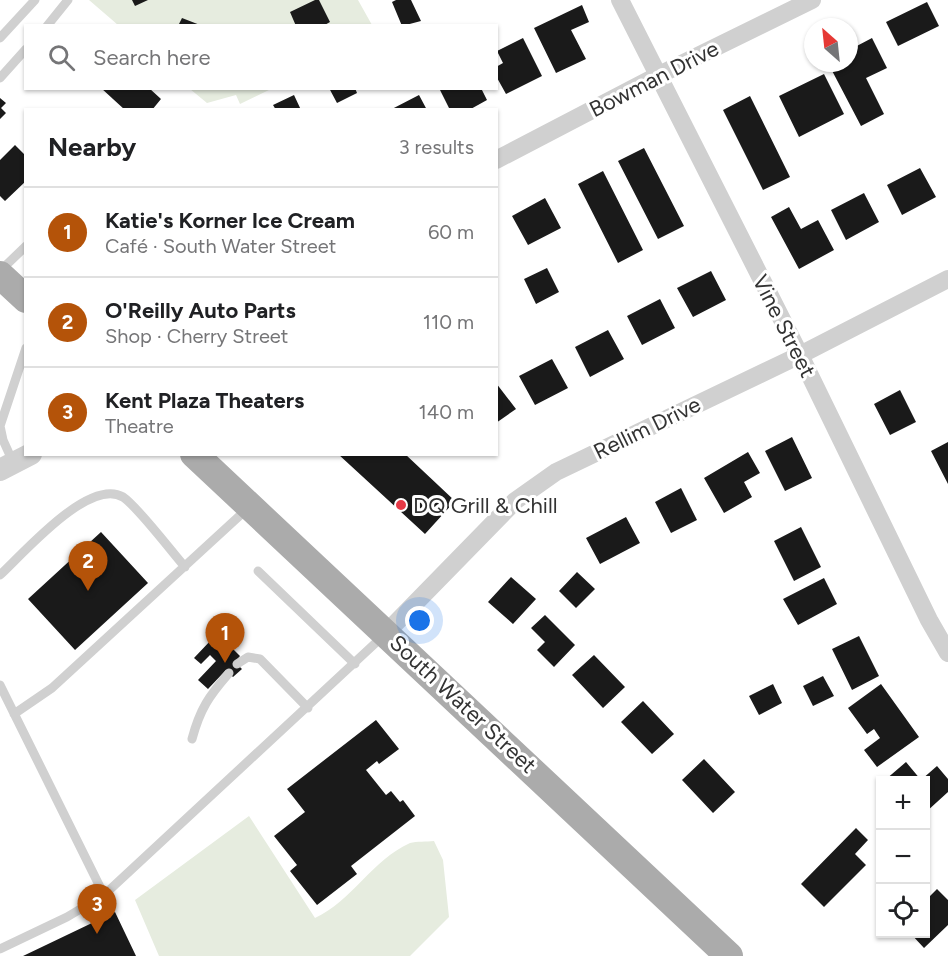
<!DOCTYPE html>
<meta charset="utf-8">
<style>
:root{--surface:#fff;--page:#f6f6f6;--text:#202124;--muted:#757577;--line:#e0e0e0;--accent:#b45309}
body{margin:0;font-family:Figtree,sans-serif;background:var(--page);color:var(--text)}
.controls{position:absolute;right:18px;bottom:18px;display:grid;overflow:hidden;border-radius:0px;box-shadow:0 2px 4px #0004}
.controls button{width:54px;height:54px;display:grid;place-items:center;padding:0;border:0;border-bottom:2px solid var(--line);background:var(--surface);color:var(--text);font:30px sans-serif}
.compass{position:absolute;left:804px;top:18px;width:54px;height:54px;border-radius:50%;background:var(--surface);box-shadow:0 2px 4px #0004;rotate:333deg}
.you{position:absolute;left:420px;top:621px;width:21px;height:21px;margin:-15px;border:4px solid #fff;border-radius:50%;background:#1a73e8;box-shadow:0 0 0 9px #1a73e833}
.badge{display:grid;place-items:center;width:39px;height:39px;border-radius:50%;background:var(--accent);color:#fff;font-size:20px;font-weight:700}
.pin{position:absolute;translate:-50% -50px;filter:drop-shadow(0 2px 3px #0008)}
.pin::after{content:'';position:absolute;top:32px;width:21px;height:18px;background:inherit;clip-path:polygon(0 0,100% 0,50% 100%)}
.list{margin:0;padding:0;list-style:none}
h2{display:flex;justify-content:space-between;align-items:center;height:78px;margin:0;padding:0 24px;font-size:26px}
h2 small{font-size:20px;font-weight:400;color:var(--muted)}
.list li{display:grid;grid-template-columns:39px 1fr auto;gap:18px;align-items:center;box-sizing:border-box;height:90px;padding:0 24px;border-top:2px solid var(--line)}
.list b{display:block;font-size:22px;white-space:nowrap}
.list p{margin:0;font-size:20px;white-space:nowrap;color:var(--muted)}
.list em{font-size:20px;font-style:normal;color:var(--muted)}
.icon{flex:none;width:33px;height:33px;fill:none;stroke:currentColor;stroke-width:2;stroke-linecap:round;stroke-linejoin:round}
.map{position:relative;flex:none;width:948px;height:956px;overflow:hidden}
.search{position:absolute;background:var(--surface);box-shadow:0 2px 4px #0004;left:24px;top:24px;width:474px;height:66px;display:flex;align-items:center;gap:15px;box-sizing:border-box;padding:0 21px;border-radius:0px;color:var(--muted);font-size:22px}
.panel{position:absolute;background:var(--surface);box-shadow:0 2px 4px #0004;left:24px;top:108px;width:474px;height:348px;border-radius:0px}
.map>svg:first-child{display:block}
.green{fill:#e6ecdf}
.building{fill:#1a1a1a}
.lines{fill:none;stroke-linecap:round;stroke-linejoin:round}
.service{stroke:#d0d0d0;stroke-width:9}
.minor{stroke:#d0d0d0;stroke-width:18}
.tertiary{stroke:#d0d0d0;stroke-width:22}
.primary{stroke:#ababab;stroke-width:28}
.poi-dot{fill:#e63946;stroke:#fff;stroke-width:2}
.labels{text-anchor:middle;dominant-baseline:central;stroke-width:6;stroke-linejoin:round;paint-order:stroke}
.street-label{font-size:22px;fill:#333;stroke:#fff}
.poi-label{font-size:22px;fill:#333;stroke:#fff;text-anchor:start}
</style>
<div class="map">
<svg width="948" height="956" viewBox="0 0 948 956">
<rect width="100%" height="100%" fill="#fff"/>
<path class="green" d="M89,0H358L372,25H118Z
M190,89H271L240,104L236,95L207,103Z
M249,816L315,918C352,901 372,860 410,843C417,841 426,842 434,841L443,860L449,917L410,956H159L135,900Z"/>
<path class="building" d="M132,0H148L135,6Z
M315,0H319L330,22L323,26H296L290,12Z
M396,0H411L421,21L402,26L392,2Z
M927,2L939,26L898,46L886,22Z
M582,5L589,22L571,30L586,59L556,73L534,28Z
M182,18L200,25V26H178Z
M523,38L542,76L506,94L496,76V67L503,63L497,51Z
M872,38L887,68L866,78L884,114L861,126L828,63H849V43L851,42L853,48Z
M824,74L844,114L799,137L779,96Z
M101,88H149L161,99L152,110H125Z
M329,88H355L357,93L337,103Z
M439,88H481L487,100L469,110H450Z
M294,95L301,110H276L273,105Z
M419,95L427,110H390Z
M750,96L790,177L763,190L723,110Z
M0,98L6,103L1,108L6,113L0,119Z
M15,145L24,154L26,152V181L5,201L0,196V160Z
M644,148L684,226L658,239L618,161Z
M920,168L936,197L902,215L887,185Z
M603,171L643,250L618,263L578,184Z
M864,193L879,222L846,240L831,210Z
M545,198L561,228L528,245L512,216Z
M789,207L801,229L818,220L834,250L799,269L771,217Z
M547,268L559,292L536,304L524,279Z
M711,271L726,300L693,317L677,288Z
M660,299L675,328L642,345L627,316Z
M608,330L624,359L590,377L575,347Z
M552,359L568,388L535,405L519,376Z
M496,383L516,409L496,423Z
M900,390L916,422L890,435L874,404Z
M792,437L812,478L785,491L765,451Z
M948,442V484L931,451Z
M748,452L760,473L744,482L752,497L724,513L704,478Z
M338,454H405L455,501L425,534Z
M681,488L697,520L671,533L655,502Z
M626,517L640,543L600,564L586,538Z
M801,527L821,567L794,581L774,541Z
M101,532L148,583L75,650L28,599Z
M577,572L595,589L576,608L559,591Z
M511,577L536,599L513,624L488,602Z
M824,578L837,604L798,625L783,599Z
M545,615L575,645L554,667L537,650L545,642L531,628Z
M859,636L879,676L852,690L832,649Z
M212,639L227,649L230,646L240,656L235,662L242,669L233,677L226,670L208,689L198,680L216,661L210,655L201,664L194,658Z
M594,655L625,687L603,708L572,675Z
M823,676L834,696L813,706L803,686Z
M773,684L782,703L759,715L749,696Z
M881,684L919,737L877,767L864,750L880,738L874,729L867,734L848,708Z
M643,701L674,734L652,754L621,722Z
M376,720L399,749L379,764L377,761L366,770L386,795L391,791L400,802L403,800L415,816L351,866L357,874L317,905L290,871L297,865L274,836L305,812L287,789Z
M704,759L735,792L713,813L682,780Z
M906,762L921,780L937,766L948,779V792L926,812V780H885Z
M856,828L868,840L855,854L866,865L824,907L801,884Z
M937,889L948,900V925L924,948L911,934H926V900Z
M115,912L136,956H23Z"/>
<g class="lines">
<path class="service" d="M47,26L68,0
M0,38L35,0
M0,78L26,49
M0,271L26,246
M13,462L3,440L0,426L26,348
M258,571L355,664
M0,575C23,554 89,477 123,497C138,507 171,551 185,567
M237,664L248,657L260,659L308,708
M0,685L104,895
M14,714L52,688L247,509
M192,739C200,709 209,696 229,673
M0,949L67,917L104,895L382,637"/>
<path class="minor" d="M620,0L800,355L929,620L948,653
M496,160L657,76L812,0
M386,633L515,501L556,472L800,355L948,279"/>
<path class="tertiary" d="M0,470L31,454"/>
<path class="primary" d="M0,275L26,299
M194,454L729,956"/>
</g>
<circle class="poi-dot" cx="401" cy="505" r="6"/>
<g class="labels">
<g class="street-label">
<text transform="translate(654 79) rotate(-27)">Bowman Drive</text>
<text transform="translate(784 326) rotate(63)">Vine Street</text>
<text transform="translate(647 428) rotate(-26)">Rellim Drive</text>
<text transform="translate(463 704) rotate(43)">South Water Street</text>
</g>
<g class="poi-label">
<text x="413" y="505">DQ Grill &amp; Chill</text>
</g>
</g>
</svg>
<div class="controls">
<button>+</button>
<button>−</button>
<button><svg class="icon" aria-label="locate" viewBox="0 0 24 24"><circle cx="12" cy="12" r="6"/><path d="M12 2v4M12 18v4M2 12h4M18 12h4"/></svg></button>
</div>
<svg class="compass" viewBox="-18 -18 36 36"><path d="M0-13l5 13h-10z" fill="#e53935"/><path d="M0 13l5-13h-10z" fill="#757577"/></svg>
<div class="you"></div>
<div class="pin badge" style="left:225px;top:663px">1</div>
<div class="pin badge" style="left:88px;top:591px">2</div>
<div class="pin badge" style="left:97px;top:934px">3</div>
<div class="search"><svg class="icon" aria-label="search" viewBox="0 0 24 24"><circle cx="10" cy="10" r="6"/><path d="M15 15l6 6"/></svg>Search here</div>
<section class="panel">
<h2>Nearby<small>3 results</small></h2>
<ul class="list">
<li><span class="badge">1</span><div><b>Katie's Korner Ice Cream</b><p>Café · South Water Street</p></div><em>60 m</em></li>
<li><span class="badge">2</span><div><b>O'Reilly Auto Parts</b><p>Shop · Cherry Street</p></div><em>110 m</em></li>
<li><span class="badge">3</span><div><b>Kent Plaza Theaters</b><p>Theatre</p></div><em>140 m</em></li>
</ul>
</section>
</div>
